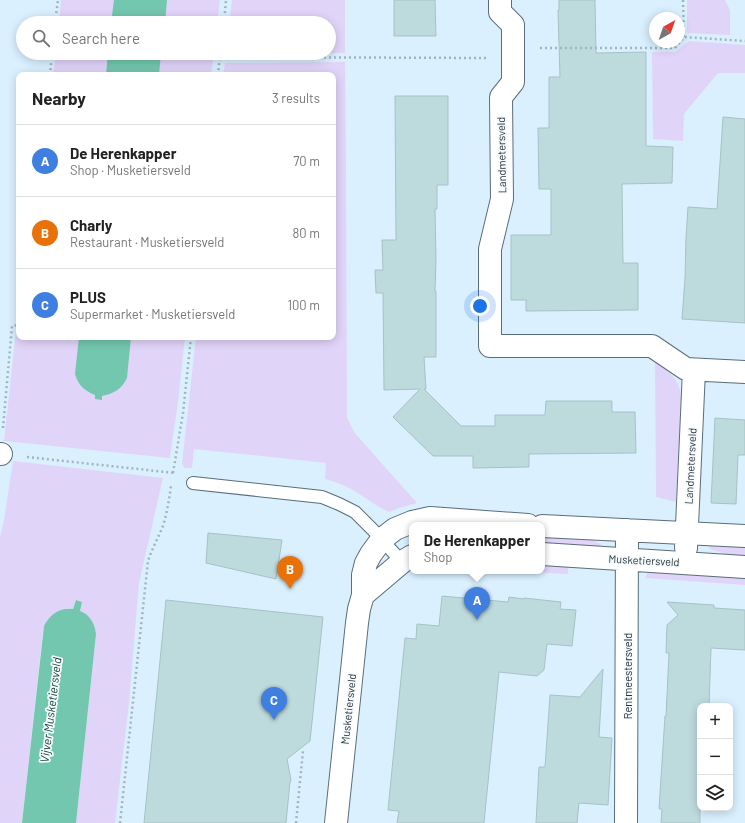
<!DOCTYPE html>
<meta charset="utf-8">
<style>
:root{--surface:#fff;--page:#f2f2f2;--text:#222;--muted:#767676;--line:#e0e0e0;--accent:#db2777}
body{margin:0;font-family:Barlow,sans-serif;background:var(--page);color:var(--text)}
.controls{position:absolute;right:12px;bottom:12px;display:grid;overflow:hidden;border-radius:8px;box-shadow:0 2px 10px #0003}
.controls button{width:36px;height:36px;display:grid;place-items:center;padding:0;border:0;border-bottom:1px solid var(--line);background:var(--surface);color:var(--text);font:20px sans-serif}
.compass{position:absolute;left:649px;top:12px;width:36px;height:36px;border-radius:50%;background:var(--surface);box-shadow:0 2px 10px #0003;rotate:40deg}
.you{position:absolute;left:480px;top:306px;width:14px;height:14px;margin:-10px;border:3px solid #fff;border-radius:50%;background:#1a73e8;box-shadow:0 0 0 6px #1a73e833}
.badge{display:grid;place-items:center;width:26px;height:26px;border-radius:50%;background:var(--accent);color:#fff;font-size:13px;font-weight:700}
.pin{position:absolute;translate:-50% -33px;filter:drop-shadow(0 1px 2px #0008)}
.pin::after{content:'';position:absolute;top:21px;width:14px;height:12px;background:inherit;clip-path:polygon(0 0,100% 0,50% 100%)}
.popup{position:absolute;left:409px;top:522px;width:136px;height:52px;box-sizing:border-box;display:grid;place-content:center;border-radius:8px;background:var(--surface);filter:drop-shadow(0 1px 3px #0005);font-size:13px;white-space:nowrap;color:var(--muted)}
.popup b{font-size:15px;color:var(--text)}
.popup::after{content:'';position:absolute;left:50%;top:100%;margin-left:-8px;border:8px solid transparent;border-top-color:var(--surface)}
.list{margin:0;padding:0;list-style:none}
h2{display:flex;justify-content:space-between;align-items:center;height:52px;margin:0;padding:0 16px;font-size:17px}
h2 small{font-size:13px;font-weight:400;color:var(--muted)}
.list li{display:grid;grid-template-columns:26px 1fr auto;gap:12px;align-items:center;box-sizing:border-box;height:72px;padding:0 16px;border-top:1px solid var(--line)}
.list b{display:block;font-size:15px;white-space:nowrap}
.list p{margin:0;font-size:13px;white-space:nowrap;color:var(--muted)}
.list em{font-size:13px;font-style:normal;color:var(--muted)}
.icon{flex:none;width:22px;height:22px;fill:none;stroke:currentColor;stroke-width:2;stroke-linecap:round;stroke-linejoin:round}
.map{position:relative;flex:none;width:745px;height:823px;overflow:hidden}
.search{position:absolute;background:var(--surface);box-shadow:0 2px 10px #0003;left:16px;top:16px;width:320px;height:44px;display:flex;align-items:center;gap:10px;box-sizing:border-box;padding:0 14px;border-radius:22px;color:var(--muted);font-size:15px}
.panel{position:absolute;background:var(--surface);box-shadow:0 2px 10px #0003;left:16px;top:72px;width:320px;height:268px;border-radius:8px}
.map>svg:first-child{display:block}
.green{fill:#e1d4f9}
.water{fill:#73c7ae}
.building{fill:#bddadd;stroke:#a6c2c5}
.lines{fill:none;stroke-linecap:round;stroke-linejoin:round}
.service-casing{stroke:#5a6d7a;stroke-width:14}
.minor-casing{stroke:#5a6d7a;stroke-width:24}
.path{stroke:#a2b4c0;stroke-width:2.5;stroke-dasharray:2 3;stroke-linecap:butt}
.service{stroke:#fff;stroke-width:12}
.minor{stroke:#fff;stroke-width:22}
.labels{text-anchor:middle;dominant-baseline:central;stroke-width:3.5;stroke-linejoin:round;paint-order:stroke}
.street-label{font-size:11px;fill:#2a3338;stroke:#f6fbfe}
.water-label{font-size:12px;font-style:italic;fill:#1c4338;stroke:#f6fbfe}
</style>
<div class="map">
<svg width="745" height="823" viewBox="0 0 745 823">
<rect width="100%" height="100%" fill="#daf0ff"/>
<path class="green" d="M61,0H220L217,23H59Z
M232,0H345V53L226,54L329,53V23H229Z
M687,0H725L730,10V35L687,33Z
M689,41L745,45V73H718L684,114L683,141L653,139L652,52H675Z
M56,53H214L211,75H53Z
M345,62L346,166L347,417L354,432L417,503L399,508L389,512C373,505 361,493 345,486C339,483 332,481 325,479L326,463L194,449L192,468H185L182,464L196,337H333V75H223L225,63Z
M19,329V337H185L178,402L170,458L4,441L16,330Z
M655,362C670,372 680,379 681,398L676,502L656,497Z
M13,461L163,478L139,583L129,703L115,823H76L96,634C95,623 89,615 80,611L82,602L76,600L73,609L68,608L61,610L43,630L22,823H0V538L4,520Z
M542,534L589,539L599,543L601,545L600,547L588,548L542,545Z
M711,545H745V557C732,556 722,553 710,549L709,546Z
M542,564L568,565V574L509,571H542Z
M648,570L745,576V585L645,578L647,574Z"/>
<path class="water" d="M114,0H167L165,23H111Z
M108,53H161L159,75H106Z
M79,337H131L127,378C122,389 113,394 102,396V400L95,399V395C85,391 78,385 75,374Z
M76,600L82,602L80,611C89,614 95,623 96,634L76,823H22L44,626C50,614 60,607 73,609Z"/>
<path class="building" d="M394,0H435L436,36H394Z
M559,0H595L596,53L646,52V146L673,147L672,183L622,184L623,263H638V310L526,311V300H511V235H551V189H539L538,128H549V77H560L558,10H559Z
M395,96H448V185H437V209H435L436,259L435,291H436V357H424L426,389H424L461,426H495V415H545L546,401H612V412H635L636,453L529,454V467L473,468V456H433L393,417L420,389L384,390L383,293H376L375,270H383L382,240H396Z
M723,117L745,119V323L682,319L685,278L686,238L688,207L717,209Z
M715,418L745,420V455H738L736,504L711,503Z
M208,533L282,540L276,579L206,563Z
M442,596L508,602L509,597L524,599V598L561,602L560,609L576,610L572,646L547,644L544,670L537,676L499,672L484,823H397L399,811L388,810L405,638L416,639L417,624L439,626Z
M166,600L323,617L310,741L287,759L291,780L290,782L286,823H144Z
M667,602L714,605V608L745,610V650L711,648L709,706H700V823H661L662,809H659L665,716H666L669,653H666L667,625L678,615Z
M603,669L599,737L612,738L608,805L579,803L577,823H536L539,767H545L550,695L580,697Z"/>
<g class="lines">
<g class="service-casing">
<path id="service" d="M193,483L322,497L339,504L355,512L373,530L402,562"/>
</g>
<g class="minor-casing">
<path id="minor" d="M500,0V12L513,25V82L501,97L502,199L490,249V346H652L686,369L745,372
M0,454H1
M542,526L745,536
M686,548L694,370
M542,554L745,567
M363,595L402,562L412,556
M336,823L357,623L359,609L363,595V575L366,563L371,554L382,539L395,529L412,522L430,518L528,525
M626,823L627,530"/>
</g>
<path class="path" d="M683,0L684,37
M55,23L58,0
M224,23L226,0
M540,48H675L684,37L745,41
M219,57L487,58
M50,75L52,53
M218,75L220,53
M3,428L12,326L19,325
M27,457L175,473
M173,473L183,413L191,337
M120,823L148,561C152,549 158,538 163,526C167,513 169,500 171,486
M296,823L303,751"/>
<use href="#service" class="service"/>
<use href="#minor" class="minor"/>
</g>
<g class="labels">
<g class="street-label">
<text transform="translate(501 155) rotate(-91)">Landmetersveld</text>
<text transform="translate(690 466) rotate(-87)">Landmetersveld</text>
<text transform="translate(644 560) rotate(3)">Musketiersveld</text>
<text transform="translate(627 676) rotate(-90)">Rentmeestersveld</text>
<text transform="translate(348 709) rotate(-84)">Musketiersveld</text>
</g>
<g class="water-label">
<text transform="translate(50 710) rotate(-83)">Vijver Musketiersveld</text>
</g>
</g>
</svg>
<div class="controls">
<button>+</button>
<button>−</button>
<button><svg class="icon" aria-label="layers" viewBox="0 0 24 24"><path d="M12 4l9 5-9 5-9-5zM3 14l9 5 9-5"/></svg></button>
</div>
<svg class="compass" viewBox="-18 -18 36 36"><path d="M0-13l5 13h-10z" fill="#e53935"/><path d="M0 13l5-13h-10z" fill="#767676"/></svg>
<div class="you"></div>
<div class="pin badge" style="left:477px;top:620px;background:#3f7fe0">A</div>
<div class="popup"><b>De Herenkapper</b>Shop</div>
<div class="pin badge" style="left:290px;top:589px;background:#e8710a">B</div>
<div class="pin badge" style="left:274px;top:720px;background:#3f7fe0">C</div>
<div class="search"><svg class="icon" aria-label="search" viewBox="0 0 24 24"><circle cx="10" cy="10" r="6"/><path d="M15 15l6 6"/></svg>Search here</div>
<section class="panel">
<h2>Nearby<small>3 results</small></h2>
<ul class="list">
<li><span class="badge" style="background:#3f7fe0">A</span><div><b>De Herenkapper</b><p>Shop · Musketiersveld</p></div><em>70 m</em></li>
<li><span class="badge" style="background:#e8710a">B</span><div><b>Charly</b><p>Restaurant · Musketiersveld</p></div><em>80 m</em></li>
<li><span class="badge" style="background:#3f7fe0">C</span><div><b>PLUS</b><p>Supermarket · Musketiersveld</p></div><em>100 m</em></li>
</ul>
</section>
</div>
